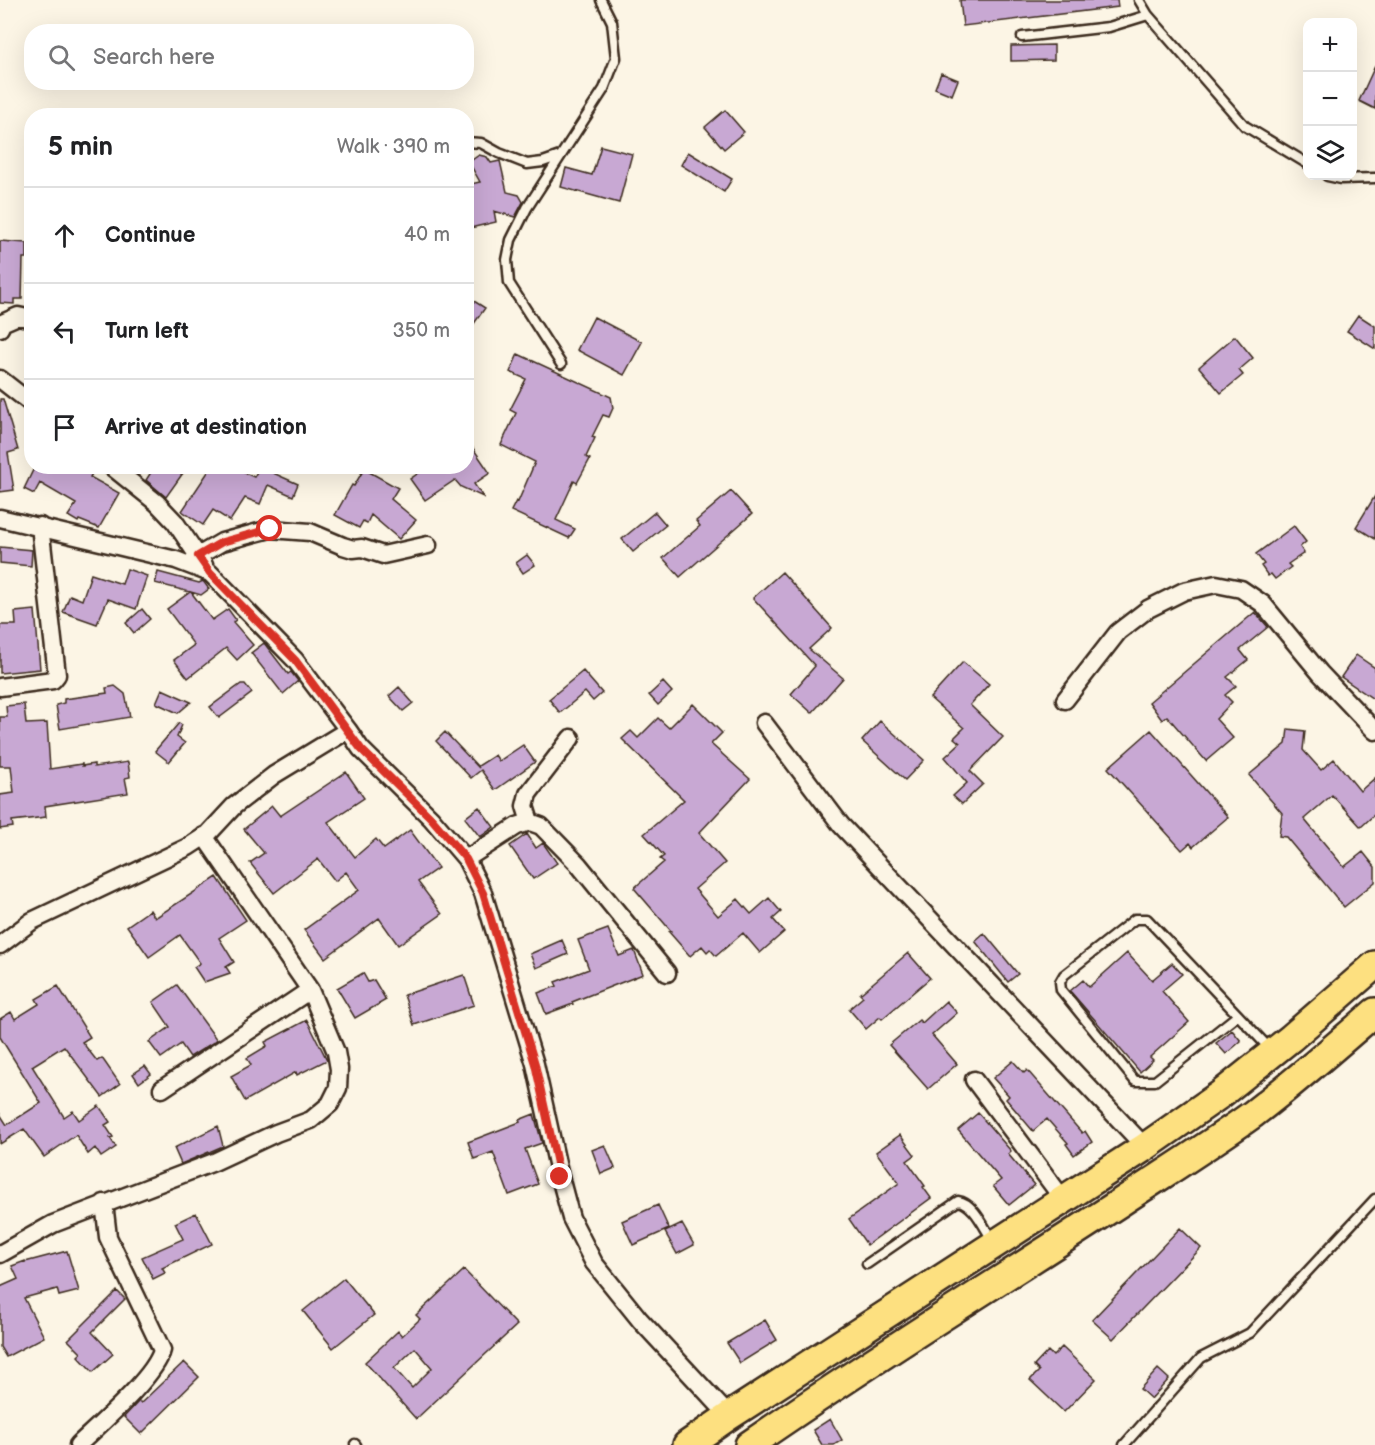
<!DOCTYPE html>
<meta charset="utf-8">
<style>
:root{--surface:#fff;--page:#f6f6f6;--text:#202124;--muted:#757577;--line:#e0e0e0}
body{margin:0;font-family:"Balsamiq Sans",sans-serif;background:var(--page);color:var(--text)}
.controls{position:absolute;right:18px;top:18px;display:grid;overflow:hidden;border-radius:12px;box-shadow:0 6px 24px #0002}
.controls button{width:54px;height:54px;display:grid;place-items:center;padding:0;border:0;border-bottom:2px solid var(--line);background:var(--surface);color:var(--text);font:30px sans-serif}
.stop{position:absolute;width:18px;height:18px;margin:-14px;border:4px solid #d93025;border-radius:50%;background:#fff}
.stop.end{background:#d93025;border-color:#fff;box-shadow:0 2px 6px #0008}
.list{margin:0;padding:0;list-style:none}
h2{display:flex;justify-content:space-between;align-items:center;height:78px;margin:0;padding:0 24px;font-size:26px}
h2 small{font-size:20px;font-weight:400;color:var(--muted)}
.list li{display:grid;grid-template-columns:39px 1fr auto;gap:18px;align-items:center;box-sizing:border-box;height:96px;padding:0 24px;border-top:2px solid var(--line)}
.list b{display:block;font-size:22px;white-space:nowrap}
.list em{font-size:20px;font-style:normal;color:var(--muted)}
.icon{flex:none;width:33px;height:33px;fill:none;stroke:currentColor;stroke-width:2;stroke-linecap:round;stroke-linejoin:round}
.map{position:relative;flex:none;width:1375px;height:1445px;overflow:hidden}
.search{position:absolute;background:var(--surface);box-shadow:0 6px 24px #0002;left:24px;top:24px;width:450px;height:66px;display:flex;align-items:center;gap:15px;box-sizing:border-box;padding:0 21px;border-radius:24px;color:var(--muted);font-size:22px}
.panel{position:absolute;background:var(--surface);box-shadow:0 6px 24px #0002;left:24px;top:108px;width:450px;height:366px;border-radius:24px}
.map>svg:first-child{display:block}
.building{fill:#c8a8d3;stroke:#3b2a1e;stroke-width:1.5;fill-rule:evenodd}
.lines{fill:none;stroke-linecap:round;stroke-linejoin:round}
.service-casing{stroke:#3b2a1e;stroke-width:13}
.minor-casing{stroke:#3b2a1e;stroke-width:21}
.trunk-casing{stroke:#3b2a1e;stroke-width:32}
.service{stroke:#fcf5e5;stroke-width:8}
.minor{stroke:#fcf5e5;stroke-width:16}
.trunk{stroke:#fde080;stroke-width:27}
.route{stroke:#d93025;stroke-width:8}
</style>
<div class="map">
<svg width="1375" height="1445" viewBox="0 0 1375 1445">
<rect width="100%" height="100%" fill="#fcf5e5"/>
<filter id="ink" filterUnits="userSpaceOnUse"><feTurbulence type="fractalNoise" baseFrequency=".0167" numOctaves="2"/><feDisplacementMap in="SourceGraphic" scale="12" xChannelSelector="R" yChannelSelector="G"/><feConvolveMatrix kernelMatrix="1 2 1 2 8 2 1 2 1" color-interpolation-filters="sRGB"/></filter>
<g filter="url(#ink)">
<path class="building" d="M960,0H1117L1118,7L963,26Z
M1054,45V60L1011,61V46Z
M1375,66V109L1359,101Z
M941,73L958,80L952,95L935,88Z
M725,110L744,132L724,149L705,127Z
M601,146L632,154L619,203L561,187L566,168L592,175Z
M688,152L732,179L724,192L681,165Z
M479,155L487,157L491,163L500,161L507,192L519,195L523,202L515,217L494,211L496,222L466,229V185L480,182L470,164L472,160Z
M0,241L27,243V258H23L22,299H14V304L0,303Z
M466,296L485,308L466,335Z
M1358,315L1375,326V349L1347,331Z
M594,317L642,342L624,375L577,350Z
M1235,336L1253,358L1239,370L1243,375L1221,393L1199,367Z
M518,354L611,397L613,408L609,417L603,415L592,437L595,438L586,457L590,459L577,483L574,481L556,520L575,529L569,538L511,511L516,501L518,502L535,462L501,445L516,413L510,410L526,379L510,372Z
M0,399H3L18,450L8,453L14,490L0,492Z
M466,438L490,473L474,484L483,497L461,487L455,480L425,500L410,479L429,466H466Z
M35,466H84L93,472L90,477L119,493L99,528L79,520L78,522L68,516L76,504L40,483L34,494L24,489Z
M155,466H188L166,497L146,480Z
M212,466H229L254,477L260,466H277L273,473L298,484L293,496L268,485L260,504L245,498L230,521L213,510L203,525L182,511Z
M364,469L398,488L391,499L416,520L399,539L371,515L367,523L363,521L359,528L335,515L352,485L354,486Z
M731,491L752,514L680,577L663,558L700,526L696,521Z
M1375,496V539L1356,527Z
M655,512L666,525L633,552L622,539Z
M1294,526L1306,542L1300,547L1304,553L1288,564L1291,567L1275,579L1271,574L1268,576L1261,566L1264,564L1256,554Z
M0,547L32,550L31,566L0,563Z
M527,555L535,565L523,573L516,563Z
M127,569L147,576L136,609L108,599L97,624L63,612L70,595L82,600L91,574L122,584Z
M158,572L199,583L203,581L209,589L201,595L191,592L212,620L228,609L236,620L233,622L253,645L237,660L226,648L188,678L174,660L194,645L167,609L190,592L155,583Z
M782,572L832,628L809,649L843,678L812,713L791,694L815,666L753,598Z
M142,609L150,619L134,633L126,623Z
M35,610L40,669L0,673V625H16L15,612Z
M1255,612L1268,627L1240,650L1248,660L1227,677L1236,686L1225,695L1232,702L1216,719L1233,738L1206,761L1167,716L1162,720L1149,702Z
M264,643L288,674L291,672L298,681L283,694L251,653Z
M1356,655L1375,668V700L1341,677Z
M963,662L989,684L970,705L1003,737L970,771L983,784L962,804L953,796L967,783L945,757L960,743L954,738L964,728L930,698Z
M583,671L602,693L593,701L585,692L560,713L549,699Z
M663,682L672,692L658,705L649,695Z
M241,684H245L252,693L219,718L210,707Z
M115,686L125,694L130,717L60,729L56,705L64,703V699L107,693L106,688Z
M399,687L413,703L403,711L389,696Z
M162,689L191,702L178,713L156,703Z
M24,704L26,724L47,723L50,769L82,764V766L94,764V767L128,762L130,777L125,778L128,793L45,806L46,817L12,821L13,827L0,829V795L14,793L11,766H0V717H7L6,706Z
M693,704L722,733L711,744L750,779L699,833L725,863L695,889L718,916L738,899L751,914L769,898L781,912L773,919L784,932L760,953L743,933L716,956L710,949L707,952L702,946L690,956L669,932L671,931L634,888L664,862L660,859L664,856L644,834L684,800L622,739L631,731L638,738L658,718L669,728Z
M880,721L924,760L905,780L862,741Z
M179,723L182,725L177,737L185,743L169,762L155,751Z
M1288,729L1305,731L1303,750L1321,770L1334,759L1360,791L1375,778V814L1361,827L1332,795L1304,819L1344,867L1363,852L1375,867V882L1344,907L1286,837L1279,836L1282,813L1249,775L1286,744Z
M1151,730L1228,817L1193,847L1190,843L1182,850L1108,768Z
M445,732L479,768L478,766L495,755L499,761L523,745L535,762L495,790L481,770L471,778L436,741Z
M346,772L364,798L328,822L355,857L376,839L384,849L410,830L438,868L418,882L442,914L398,945L379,918L325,958L304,930L359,890L346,872L335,881L318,859L274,893L250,863L264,853L244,829L272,806L280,816Z
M479,807L494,827L480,837L465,818Z
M527,834L536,848L543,843L557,863L533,879L510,846Z
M217,877L246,920L219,938L234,962L226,967L230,973L204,982L194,967L200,963L180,935L149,957L127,926L150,910L155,918Z
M608,929L619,956L634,950L643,974L572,1002L573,1004L546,1014L538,993L557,986L555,982L589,969L578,940Z
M984,933L1018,974L1008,982L975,941Z
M562,940L568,954L536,968L530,954Z
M908,953L930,978L882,1019L880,1017L866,1029L849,1009L863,997L860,994Z
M1127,953L1152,980L1172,963L1182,974L1162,991L1189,1022L1150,1057L1153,1060L1140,1072L1070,991L1083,980L1089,987Z
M363,973L368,982L374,980L386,1000L355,1018L337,988Z
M464,975L474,1005L414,1025L404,995Z
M177,985L217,1040L190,1057L181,1044L161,1058L149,1042L170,1027L153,1002Z
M58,986L90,1037L82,1042L97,1061L102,1058L120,1084L102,1097L64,1046L32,1066L64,1117L73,1111L79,1120L99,1106L110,1122L105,1125L113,1137L110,1138L116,1147L101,1157L95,1148L88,1154L76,1135L44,1157L24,1129L0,1144V1114L7,1125L41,1103L0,1037V1019L11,1012L15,1019L39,1004L36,999Z
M946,1001L957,1013L932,1035L957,1064L928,1089L889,1045L919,1020L922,1023Z
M307,1020L327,1060L297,1075L296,1072L245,1101L231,1076L251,1065L247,1058L267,1046L265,1042Z
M1232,1030L1241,1041L1226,1054L1216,1043Z
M1013,1061L1024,1073L1027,1070L1082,1133L1085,1131L1092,1142L1074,1155L1066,1144L1068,1143L1047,1119L1033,1131L1006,1099L1009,1096L993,1078Z
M145,1066L151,1074L139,1083L133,1074Z
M978,1113L1011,1151L1008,1154L1034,1185L1009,1205L993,1186L1001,1180L958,1130Z
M534,1114L542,1143L525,1149L538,1184L509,1195L493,1152L474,1159L468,1142L520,1122L519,1120Z
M218,1126L223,1146L181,1164L174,1148Z
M900,1135L915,1155L907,1161L925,1186L923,1187L931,1198L867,1245L849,1219L899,1183L876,1152Z
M605,1145L615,1168L601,1174L592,1150Z
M658,1205L669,1229L633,1245L622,1221Z
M196,1213L212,1244L162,1268L165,1273L153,1279L142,1257L183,1239L175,1223Z
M682,1224L694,1245L677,1254L665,1232Z
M1180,1228L1201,1248L1113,1339L1092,1320Z
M67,1251L79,1291L59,1296L57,1289L24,1298L44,1337L6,1357L0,1347V1287L18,1279L12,1266L25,1261V1262Z
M464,1270L517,1325L416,1419L365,1362L398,1331L402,1336L420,1319L416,1315ZM415,1348L432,1368L412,1388L394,1368Z
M344,1278L374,1315L333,1348L303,1311Z
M117,1291L125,1299L92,1332L113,1354L93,1372L78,1356L81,1353L68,1340Z
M765,1320L777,1340L740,1363L727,1343Z
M1062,1347L1096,1379L1064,1412L1030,1380L1039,1371L1034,1366L1048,1351L1053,1356Z
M184,1362L199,1377L141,1434L124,1417L139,1401L141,1403Z
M1158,1369L1169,1379L1151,1399L1140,1389Z
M830,1419L842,1440L834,1445H822L813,1430Z"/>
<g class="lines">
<g class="service-casing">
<path id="service" d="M1139,0L1148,15L1245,126L1308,164
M1022,37L1109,27L1148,15
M466,142L481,143L499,153L527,164L543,162L560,156
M1327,176L1341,179L1375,178
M561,364L509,283L507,260L511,240L527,208L604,89L616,58L612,22L601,0
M1238,1015L1155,1081H1135L1061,990L1060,982L1064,975L1135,919H1147L1271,1050
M867,1264L958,1201C974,1203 984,1228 993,1241
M355,1444L356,1445
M1124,1445L1201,1358L1250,1333L1375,1199"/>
</g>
<g class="minor-casing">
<path id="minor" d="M0,328L2,323L18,316L32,319
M0,379L32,404
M111,466L157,503L175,522L204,565
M0,518L176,560L210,573L295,660L348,730
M198,556L222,542L270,529L310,532L343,546L353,549L362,548L383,555L428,545
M0,687L53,680L57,675L40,526
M1065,700L1118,632L1148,609L1184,591L1216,584L1241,589L1263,604L1320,673L1375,731
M764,723L841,825L1145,1147
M530,822L525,806L528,794L571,738
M466,859L517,826L530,822L541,826L578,864L667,973
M0,945L32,921L188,847L208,834L234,806L274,775L348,730L361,749L431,818L466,859L483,893L535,1064L560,1177L571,1218L594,1263L640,1320L729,1416
M974,1080L1063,1199
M162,1089L310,990
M0,1254L53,1224L214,1162L276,1133L311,1120L330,1104L338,1088L339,1069L336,1052L310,990L204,836
M78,1445C99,1425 156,1376 162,1350L108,1237L104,1203"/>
</g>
<g class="trunk-casing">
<path id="trunk" d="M687,1445L729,1416L1145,1147L1221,1094L1291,1038L1375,965
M749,1445C871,1360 997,1283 1121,1202C1165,1173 1210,1145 1253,1114C1295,1082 1335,1047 1375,1012"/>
</g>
<use href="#service" class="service"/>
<use href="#minor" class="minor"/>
<use href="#trunk" class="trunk"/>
</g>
</g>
<g class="lines" filter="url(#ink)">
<path class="route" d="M270,529L222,542L198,556L210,573L295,660L361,749L431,818L466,859L483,893L535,1064L560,1177"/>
</g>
</svg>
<div class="controls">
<button>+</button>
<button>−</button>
<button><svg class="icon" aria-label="layers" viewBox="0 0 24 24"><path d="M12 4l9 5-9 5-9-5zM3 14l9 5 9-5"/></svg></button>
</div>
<div class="stop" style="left:270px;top:529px"></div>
<div class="stop end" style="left:560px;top:1177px"></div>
<div class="search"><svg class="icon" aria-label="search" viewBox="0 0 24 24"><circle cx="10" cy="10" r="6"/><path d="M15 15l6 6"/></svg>Search here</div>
<section class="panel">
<h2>5 min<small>Walk · 390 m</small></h2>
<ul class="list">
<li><svg class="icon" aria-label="ahead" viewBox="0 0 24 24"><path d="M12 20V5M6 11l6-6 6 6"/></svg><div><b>Continue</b></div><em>40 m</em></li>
<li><svg class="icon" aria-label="left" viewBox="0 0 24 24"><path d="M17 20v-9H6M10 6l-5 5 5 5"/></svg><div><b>Turn left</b></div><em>350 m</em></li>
<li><svg class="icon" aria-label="arrive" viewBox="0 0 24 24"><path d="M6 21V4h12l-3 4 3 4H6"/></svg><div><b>Arrive at destination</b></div></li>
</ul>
</section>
</div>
